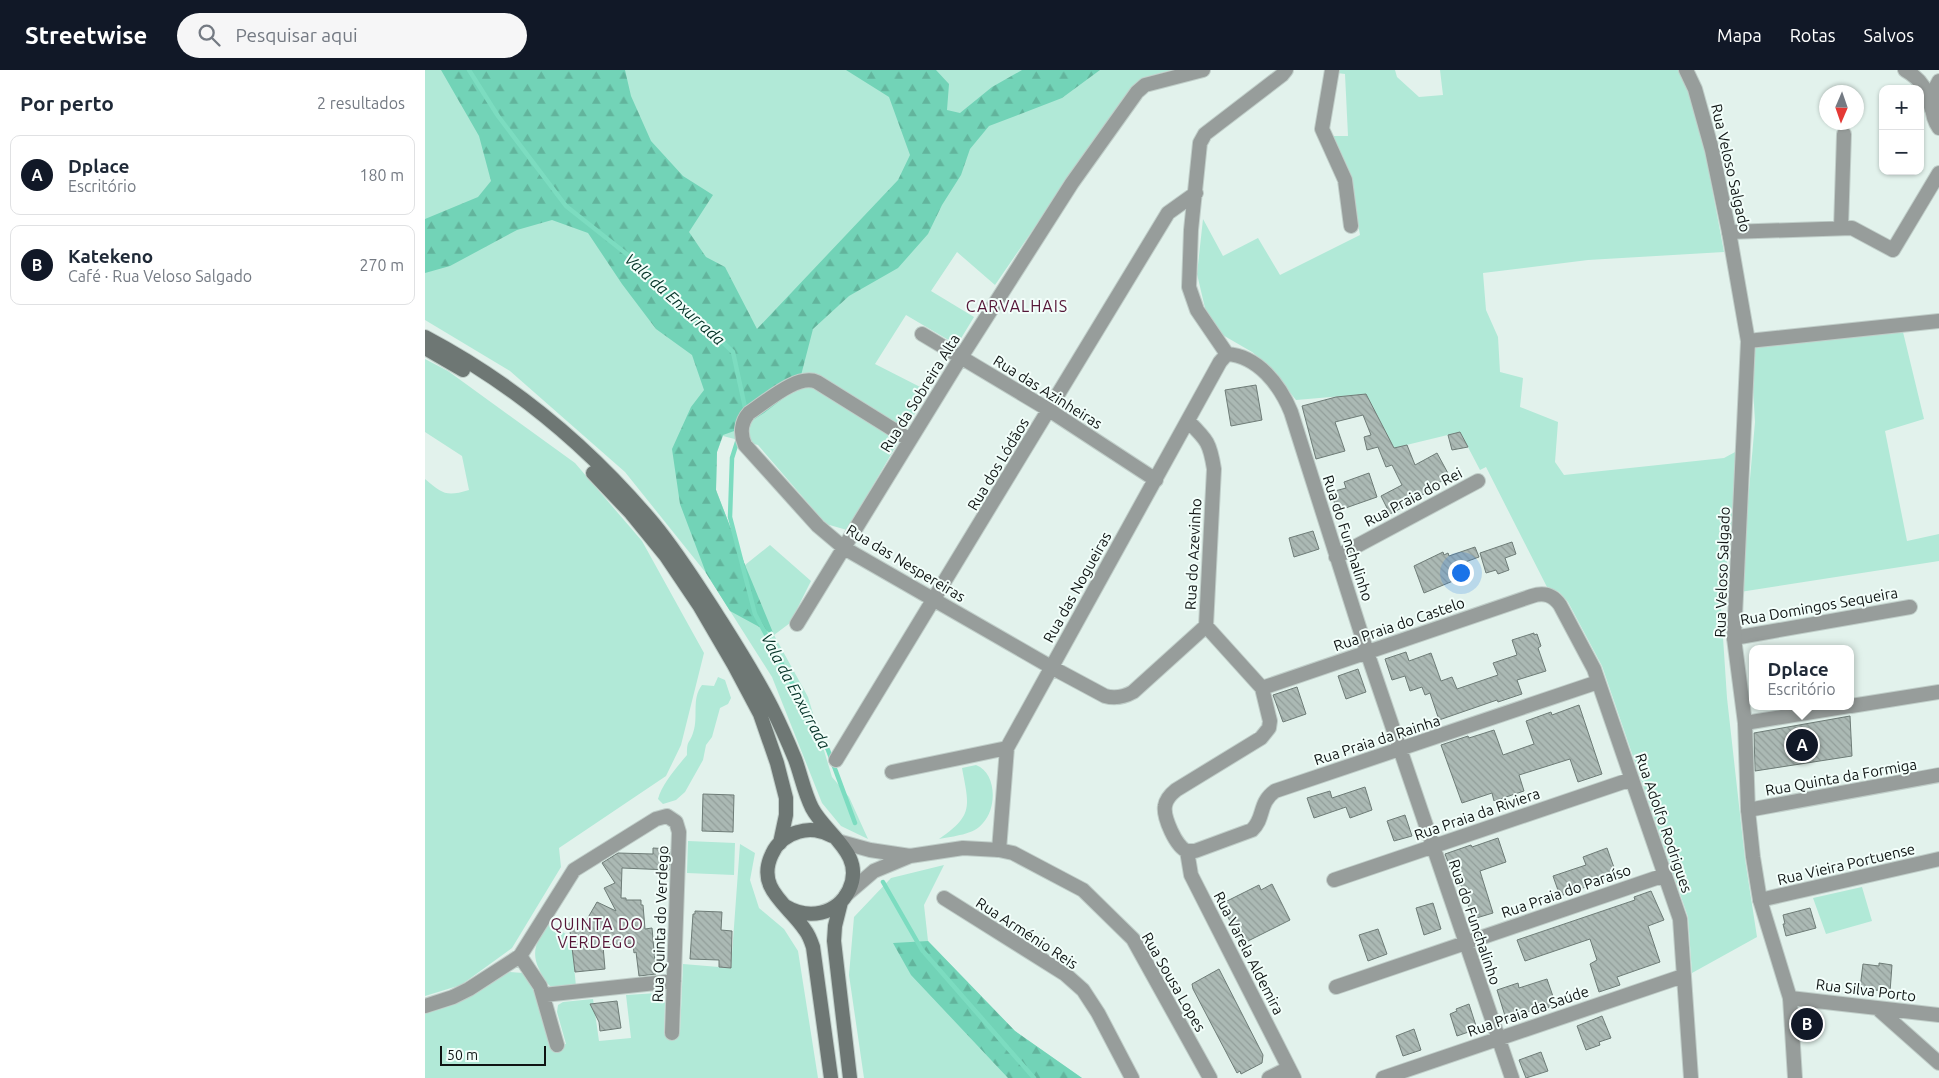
<!DOCTYPE html>
<html lang="pt">
<meta charset="utf-8">
<style>
:root{--surface:#fff;--page:#f6f6f7;--text:#1f2937;--muted:#747a83;--line:#e0e1e3;--accent:#111827}
body{margin:0;font-family:Ubuntu,sans-serif;background:var(--page);color:var(--text)}
.controls{position:absolute;right:15px;top:15px;display:grid;overflow:hidden;border-radius:10px;box-shadow:0 1px 4px #0004}
.controls button{width:45px;height:45px;display:grid;place-items:center;padding:0;border:0;border-bottom:1px solid var(--line);background:var(--surface);color:var(--text);font:25px sans-serif}
.compass{position:absolute;left:1394px;top:15px;width:45px;height:45px;border-radius:50%;background:var(--surface);box-shadow:0 1px 4px #0004;rotate:182deg}
.scale{position:absolute;left:15px;bottom:12px;width:106px;box-sizing:border-box;padding-left:5px;border:2px solid #0f1413;border-top:0;font-size:14px;line-height:18px;white-space:nowrap;color:#0f1413;-webkit-text-stroke:4px #f2fefa;paint-order:stroke}
.you{position:absolute;left:1035px;top:502px;width:18px;height:18px;margin:-12px;border:4px solid #fff;border-radius:50%;background:#1a73e8;box-shadow:0 0 0 8px #1a73e833}
.badge{display:grid;place-items:center;width:32px;height:32px;border-radius:50%;background:var(--accent);color:#fff;font-size:16px;font-weight:700}
.pin{position:absolute;translate:-50% -50%;border:2px solid #fff;box-shadow:0 1px 5px #0006}
.popup{position:absolute;left:1324px;top:575px;width:105px;height:65px;box-sizing:border-box;display:grid;place-content:center;border-radius:10px;background:var(--surface);filter:drop-shadow(0 1px 4px #0005);font-size:16px;white-space:nowrap;color:var(--muted)}
.popup b{font-size:19px;color:var(--text)}
.popup::after{content:'';position:absolute;left:50%;top:100%;margin-left:-10px;border:10px solid transparent;border-top-color:var(--surface)}
.list{margin:0;padding:0;list-style:none}
h2{display:flex;justify-content:space-between;align-items:center;height:65px;margin:0;padding:0 20px;font-size:21px}
h2 small{font-size:16px;font-weight:400;color:var(--muted)}
.list li{display:grid;grid-template-columns:32px 1fr auto;gap:15px;align-items:center;box-sizing:border-box;height:80px;margin:0 10px 10px;padding:0 10px;border:1px solid var(--line);border-radius:10px}
.list b{display:block;font-size:19px;white-space:nowrap}
.list p{margin:0;font-size:16px;white-space:nowrap;color:var(--muted)}
.list em{font-size:16px;font-style:normal;color:var(--muted)}
.icon{flex:none;width:28px;height:28px;fill:none;stroke:currentColor;stroke-width:2;stroke-linecap:round;stroke-linejoin:round}
.map{position:relative;flex:none;width:1514px;height:1008px;overflow:hidden}
header{display:flex;align-items:center;gap:30px;box-sizing:border-box;height:70px;padding:0 25px;background:var(--accent);color:#fff}
header strong{font-size:24px}
nav{display:flex;gap:28px;margin-inline-start:auto;font-size:18px}
.search{width:350px;height:45px;background:var(--page);display:flex;align-items:center;gap:12px;box-sizing:border-box;padding:0 18px;border-radius:28px;color:var(--muted);font-size:19px}
main{display:flex}
aside{flex:1;background:var(--surface)}
.map>svg:first-child{display:block}
.grass{fill:#b1e9d7}
.forest{fill:url(#forest-firs)}
.lines{fill:none;stroke-linecap:round;stroke-linejoin:round}
.stream{stroke:#7cdcc0;stroke-width:4.5}
.building{fill:url(#building-back-hatch);stroke:#6e7c77}
.minor-casing{stroke:#c0cec9;stroke-width:16}
.tertiary-casing{stroke:#c0cec9;stroke-width:16}
.secondary-casing{stroke:#c0cec9;stroke-width:16}
.minor{stroke:#979d9b;stroke-width:14}
.tertiary{stroke:#979d9b;stroke-width:14}
.secondary{stroke:#6e7774;stroke-width:14}
.labels{text-anchor:middle;dominant-baseline:central;stroke-width:4;stroke-linejoin:round;paint-order:stroke}
.street-label{font-size:15px;fill:#0f1413;stroke:#f2fefa}
.water-label{font-size:16px;font-style:italic;fill:#053428;stroke:#f2fefa}
.neighbourhood-label{font-size:16px;letter-spacing:1px;fill:#561637;stroke:#f2fefa}
</style>
<header>
<strong>Streetwise</strong>
<div class="search"><svg class="icon" aria-label="search" viewBox="0 0 24 24"><circle cx="10" cy="10" r="6"/><path d="M15 15l6 6"/></svg>Pesquisar aqui</div>
<nav><a>Mapa</a><a>Rotas</a><a>Salvos</a></nav>
</header>
<main>
<aside>
<h2>Por perto<small>2 resultados</small></h2>
<ul class="list">
<li><span class="badge">A</span><div><b>Dplace</b><p>Escritório</p></div><em>180 m</em></li>
<li><span class="badge">B</span><div><b>Katekeno</b><p>Café · Rua Veloso Salgado</p></div><em>270 m</em></li>
</ul>
</aside>
<div class="map">
<svg width="1514" height="1008" viewBox="0 0 1514 1008">
<defs>
<pattern id="forest-firs" width="22" height="20" patternUnits="userSpaceOnUse" patternTransform="scale(1.25)"><rect width="22" height="20" fill="#72d3b7"/><path d="M5 1l3.5 6h-7zM16 11l3.5 6h-7z" fill="#62b49c"/></pattern>
<pattern id="building-back-hatch" width="6" height="6" patternUnits="userSpaceOnUse" patternTransform="scale(1.25)"><rect width="6" height="6" fill="#abb9b4"/><path d="M-1 5l2 2M0 0l6 6M5-1l2 2" fill="none" stroke="#929e9a"/></pattern>
</defs>
<rect width="100%" height="100%" fill="#e2f2ec"/>
<path class="grass" d="M0,0H747L717,8L697,30L570,215L532,182L506,221L549,247L532,275L481,245L450,294L503,321L422,460L401,454L333,375L298,366L292,382L291,420L320,495L345,475L386,511L365,553L349,565L383,627L407,707L424,727L443,769L416,756L397,733L347,607L281,503L200,402L85,301L0,250Z
M912,0H970L972,7L994,27L1018,25L1015,0H1256L1276,59L1299,182L1163,190L1058,203L1061,240L1073,267L1075,302L1098,308L1095,337L1133,352L1130,392L1139,405L1299,388L1312,381L1310,431L1296,537L1302,628L1320,789L1332,867L1267,903L1263,847L1177,596L1143,532L1134,522L1122,517L1061,397L1055,400L1035,362L969,378L941,324L871,330L843,295L827,282L796,264L780,238L772,204L778,149L798,186L833,168L855,205L935,165L924,104L908,66H923L920,4L912,3Z
M1478,262L1499,349L1460,361L1482,471L1514,464V491L1315,522L1330,352L1327,300L1328,275Z
M0,289L23,301L150,393L217,471L279,583L256,675L241,706L134,778L136,797L87,878L36,915L0,926V409C18,424 21,427 44,420L37,386L0,362Z
M293,607L300,610L306,628L303,634L295,638L287,667L281,675L278,690L260,722L251,730L238,734L233,729C237,714 252,697 262,685C262,669 264,675 268,663C274,647 266,629 277,615L289,616Z
M551,695C572,703 572,738 558,753C549,765 528,766 514,769C549,745 544,736 537,698Z
M263,771L310,773L309,805L262,803Z
M315,774L330,783L325,810L334,838L359,859L373,881L393,1008H0V941L85,902L98,903L109,918L126,976L141,974L132,942L133,935L138,932L168,929L174,971L206,968L201,925L233,923L239,929L240,933L239,964L255,963L258,894L306,898Z
M519,795L499,835L503,871L590,961L657,1008H439L424,905L429,847L466,808Z
M1437,817L1447,851L1401,864L1388,828Z
M124,854L146,867L151,916H125C119,911 117,905 114,899C105,880 113,869 124,854Z"/>
<path class="forest" d="M16,0H200L206,26L226,71L258,106L288,125L264,162L281,187L300,197L332,259L473,110L485,85L464,27L421,0H511L524,14L522,40L535,43L567,17L597,0H675L637,28L564,56L545,79L536,105L517,135L503,164L473,198L424,226L388,259L373,317L339,343L312,360L298,365L292,382L291,420L320,495L349,565L305,541L281,503L255,434L247,379L266,337L279,320L267,285L231,259L197,214L163,163L127,150L92,160L25,196L0,203V149L53,127L66,111L54,66Z
M503,871L590,961L657,1008H583L486,905L468,873Z"/>
<g class="lines">
<path class="stream" d="M44,0L73,46L141,136L223,201L308,282L321,342
M313,369L307,388L305,447L330,544L403,680L430,753
M458,812L497,880L609,1008"/>
</g>
<path class="building" d="M831,315L837,350L806,356L800,320Z
M941,324L969,378L982,375L990,395L1012,383L1025,407L1009,415L1011,418L987,430L988,432L965,444L956,426L977,415L967,395L961,397L953,377L942,380L939,367L946,365L938,345L910,352L920,381L891,389L877,336L911,327Z
M1035,362L1043,377L1027,380L1023,365Z
M944,403L952,427L912,441L906,422L921,418L919,412Z
M888,461L894,479L869,487L864,468Z
M1087,472L1091,484L1080,488L1084,500L1073,504L1071,500L1061,503L1055,483Z
M1050,477L1054,487L1024,498L1028,511L999,523L989,496L1018,482L1019,485L1023,483L1024,486Z
M1109,563V565L1112,564L1116,576L1113,578L1121,601L1092,610L1097,624L1073,632L1072,630L1014,650L1005,623L1000,625L997,617L985,621L980,606L967,610L960,589L981,582L984,591L1006,583L1016,611L1027,607L1032,619L1073,605L1068,593L1092,585L1087,570Z
M933,599L941,622L921,629L913,606Z
M872,617L881,644L858,652L848,625Z
M1154,635L1177,704L1153,712L1145,689L1094,705L1099,721L1069,731L1067,723L1037,733L1016,675L1043,666L1044,668L1069,660L1078,685L1109,674L1101,651L1126,642L1127,645Z
M1425,646L1427,686L1330,701L1329,663Z
M940,717L947,740L925,748L921,737L889,748L882,728L905,721L907,728Z
M278,724L309,725L308,762L277,761Z
M980,745L987,766L969,771L962,751Z
M1073,768L1081,792L1055,801L1068,843L1048,849L1036,815L1032,816L1020,784L1046,775L1047,777Z
M228,778L245,779L244,800L197,798L196,828H201V830H216V835H218L220,859L227,858L231,904L214,906L211,882L209,883L208,873L178,876L180,899L150,902L144,853L161,851L172,832L191,841L179,818L190,813L177,793L193,783L228,784Z
M1182,778L1192,806L1135,826L1128,806L1161,795L1158,787Z
M847,814L865,850L819,873L816,869L815,870L796,834L834,815L836,820Z
M1226,821L1239,850L1223,856L1235,892L1192,907L1195,915L1174,922L1165,894L1172,890L1165,869L1100,891L1092,870L1210,830L1209,827Z
M1008,833L1016,859L999,865L991,838Z
M1385,838L1391,858L1361,866L1358,854H1360L1358,845Z
M270,841L297,842L296,860L307,861L306,898L294,897V890L265,889L268,844H270Z
M953,859L962,884L943,891L934,865Z
M1454,893L1467,895L1465,922L1435,918L1438,894L1454,896Z
M794,899L838,985L837,993L816,1004L815,1001L812,1003L768,919L767,914Z
M1122,909L1131,935L1121,938L1120,936L1081,949L1072,920L1093,913L1094,918Z
M192,931L196,958L175,961L174,952L165,934Z
M1044,934L1052,959L1032,966L1025,944L1032,941L1031,939Z
M1177,946L1186,968L1174,972L1175,975L1161,980L1152,956Z
M989,959L996,980L978,986L971,966Z
M1116,982L1123,1001L1101,1008L1094,990Z"/>
<g class="lines">
<g class="minor-casing">
<path id="minor" d="M907,0L897,59L920,110L926,156
M1416,158L1419,64
M1304,162L1427,158L1468,180L1514,103
M497,264L624,340L731,410
M1323,271L1514,251
M802,284C833,286 855,315 866,342L942,582L1087,1008
M802,284L772,240L764,217L766,160L775,73L780,64L857,5L861,0
M485,370L392,312C373,303 341,332 324,343C316,352 315,364 320,375L393,456L419,478L626,597L680,626C691,629 699,627 708,622L781,556
M911,487L1053,411
M372,554L536,287L647,113L712,22L720,15L778,0
M1309,568L1485,537
M837,618L1107,526C1119,522 1128,525 1135,535L1169,599L1255,849L1266,1008
M1426,636L1514,622
M1320,653L1424,636
M411,690L743,143L771,123
M467,702L582,678
M1323,740L1514,705
M574,780L582,678L795,292L802,284
M762,781C751,777 738,747 740,736C741,729 746,724 751,720L836,668L844,658L845,651L837,618L781,556L789,399C785,373 782,370 764,352
M762,781H770L827,760C840,748 833,733 850,721L1173,612
M762,781L766,805L869,1008
M909,810L1207,709
M519,828L640,904L658,920L673,943L707,1008
M1335,830L1514,789
M95,886L115,916L132,975
M911,917L1240,805
M119,925L249,911
M1365,928L1514,945
M0,936L28,927L44,919L95,886L149,800L231,749L242,746L251,752L254,762L247,963
M1452,938L1514,993
M844,1008L864,998
M958,1008L1258,906"/>
</g>
<g class="tertiary-casing">
<path id="tertiary" d="M1261,0L1270,19L1287,80L1304,162L1323,271L1309,568L1320,653L1323,740L1328,787L1335,830L1365,928L1370,1008
M1480,0C1499,11 1501,20 1507,40
M1514,11C1505,25 1505,45 1514,58
M416,772L445,780L485,786L538,778L574,780L588,783L658,820L708,869L785,1008
M421,825L449,801L485,786"/>
</g>
<g class="secondary-casing">
<path id="secondary" d="M0,267C87,313 165,378 228,453C252,482 272,514 292,545C311,575 331,606 347,638C355,654 363,672 370,689C376,705 379,722 387,738C401,765 441,784 424,820C412,845 383,850 360,836
M0,278L38,300
M168,403L206,443L241,486L274,535L309,595L335,644L352,693L361,728V745L355,773
M416,832L410,856L409,871L425,1008
M406,1008L388,877C386,871 384,865 380,860C364,835 330,819 347,784C352,773 362,765 373,762C384,758 397,760 407,766"/>
</g>
<use href="#minor" class="minor"/>
<use href="#tertiary" class="tertiary"/>
<use href="#secondary" class="secondary"/>
</g>
<g class="labels">
<g class="street-label">
<text transform="translate(1306 98) rotate(77)">Rua Veloso Salgado</text>
<text transform="translate(623 322) rotate(32)">Rua das Azinheiras</text>
<text transform="translate(495 323) rotate(-58)">Rua da Sobreira Alta</text>
<text transform="translate(573 394) rotate(-59)">Rua dos Lódãos</text>
<text transform="translate(988 427) rotate(-28)">Rua Praia do Rei</text>
<text transform="translate(923 468) rotate(72)">Rua do Funchalinho</text>
<text transform="translate(768 484) rotate(-87)">Rua do Azevinho</text>
<text transform="translate(481 493) rotate(31)">Rua das Nespereiras</text>
<text transform="translate(1297 502) rotate(-88)">Rua Veloso Salgado</text>
<text transform="translate(652 517) rotate(-61)">Rua das Nogueiras</text>
<text transform="translate(1394 536) rotate(-10)">Rua Domingos Sequeira</text>
<text transform="translate(974 554) rotate(-19)">Rua Praia do Castelo</text>
<text transform="translate(952 670) rotate(-18)">Rua Praia da Rainha</text>
<text transform="translate(1416 707) rotate(-10)">Rua Quinta da Formiga</text>
<text transform="translate(1052 744) rotate(-19)">Rua Praia da Riviera</text>
<text transform="translate(1239 753) rotate(71)">Rua Adolfo Rodrigues</text>
<text transform="translate(1421 794) rotate(-13)">Rua Vieira Portuense</text>
<text transform="translate(1141 821) rotate(-19)">Rua Praia do Paraíso</text>
<text transform="translate(1050 852) rotate(71)">Rua do Funchalinho</text>
<text transform="translate(235 854) rotate(-88)">Rua Quinta do Verdego</text>
<text transform="translate(602 863) rotate(33)">Rua Arménio Reis</text>
<text transform="translate(824 883) rotate(63)">Rua Varela Aldemira</text>
<text transform="translate(749 912) rotate(60)">Rua Sousa Lopes</text>
<text transform="translate(1441 920) rotate(7)">Rua Silva Porto</text>
<text transform="translate(1103 941) rotate(-19)">Rua Praia da Saúde</text>
</g>
<g class="water-label">
<text transform="translate(250 229) rotate(42)">Vala da Enxurrada</text>
<text transform="translate(371 621) rotate(62)">Vala da Enxurrada</text>
</g>
<g class="neighbourhood-label">
<text x="592" y="236">CARVALHAIS</text>
<text x="172" y="854">QUINTA DO<tspan x="172" dy="18">VERDEGO</tspan></text>
</g>
</g>
</svg>
<div class="controls">
<button>+</button>
<button>−</button>
</div>
<svg class="compass" viewBox="-18 -18 36 36"><path d="M0-13l5 13h-10z" fill="#e53935"/><path d="M0 13l5-13h-10z" fill="#747a83"/></svg>
<div class="scale">50 m</div>
<div class="you"></div>
<div class="pin badge" style="left:1377px;top:675px">A</div>
<div class="popup"><b>Dplace</b>Escritório</div>
<div class="pin badge" style="left:1382px;top:954px">B</div>
</div>
</main>
